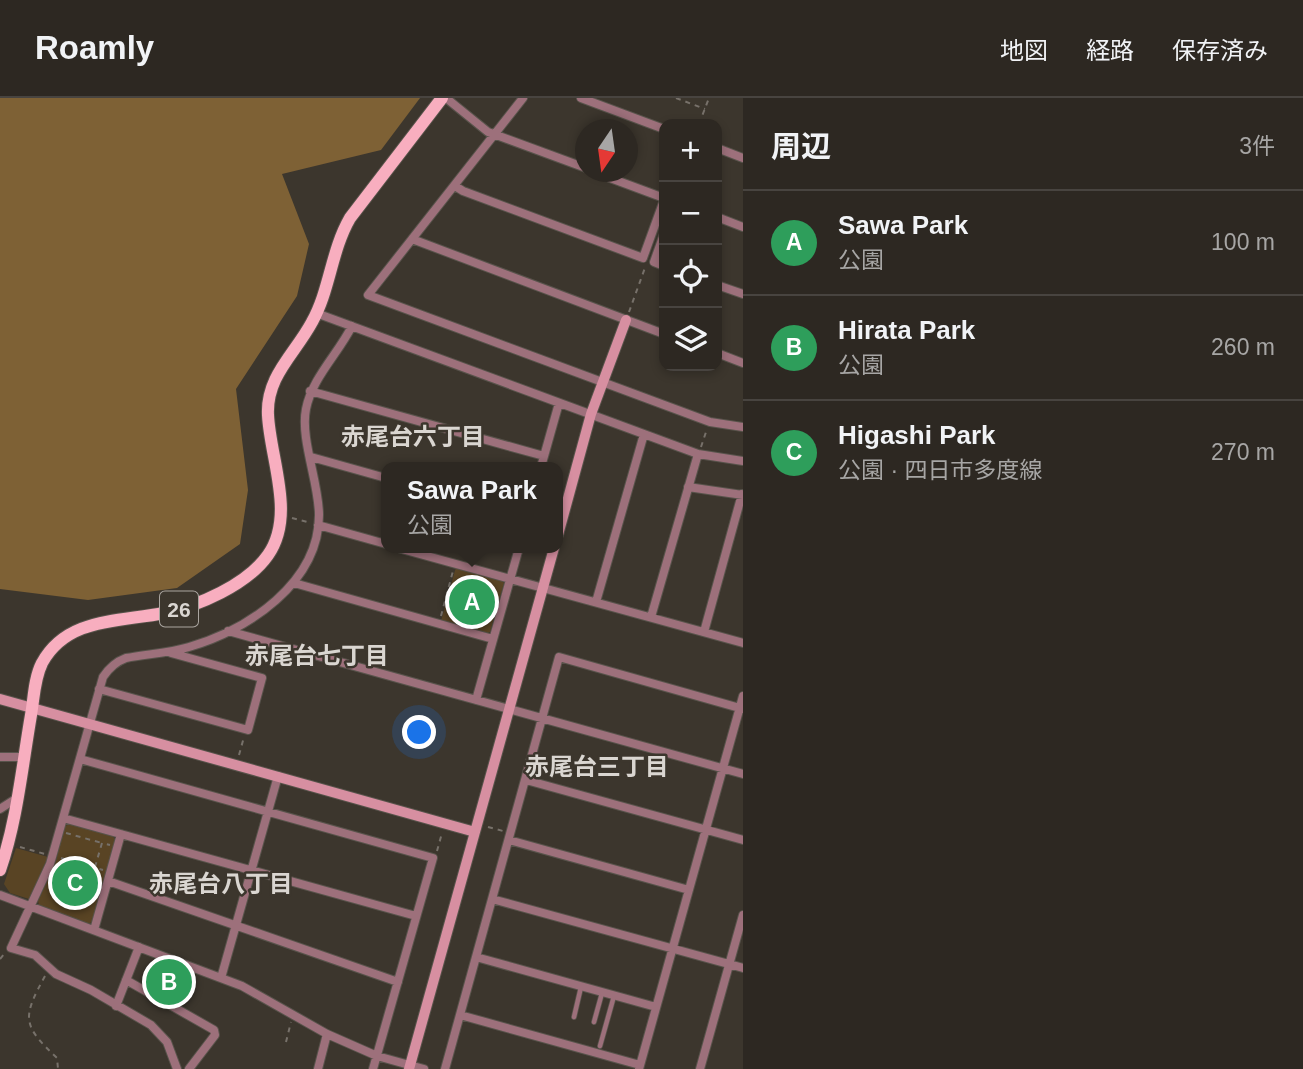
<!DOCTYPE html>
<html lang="ja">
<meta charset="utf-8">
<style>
:root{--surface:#2d2822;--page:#35302a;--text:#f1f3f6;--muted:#a7a6a5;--line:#484440;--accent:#8abfa5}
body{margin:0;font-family:Helvetica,"Noto Sans JP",sans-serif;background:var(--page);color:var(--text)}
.controls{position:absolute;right:21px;top:21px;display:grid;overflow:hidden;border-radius:14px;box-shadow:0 4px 10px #0003}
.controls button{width:63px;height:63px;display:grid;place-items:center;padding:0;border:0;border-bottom:2px solid var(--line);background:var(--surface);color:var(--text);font:35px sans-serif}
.compass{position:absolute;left:575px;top:21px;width:63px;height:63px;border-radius:50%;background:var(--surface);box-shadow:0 4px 10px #0003;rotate:193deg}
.you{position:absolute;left:420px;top:635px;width:24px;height:24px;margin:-18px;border:5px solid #fff;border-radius:50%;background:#1a73e8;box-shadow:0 0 0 10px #1a73e833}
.badge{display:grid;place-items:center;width:46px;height:46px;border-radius:50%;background:var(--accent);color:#fff;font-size:23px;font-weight:700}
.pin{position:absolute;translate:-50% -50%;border:4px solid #fff;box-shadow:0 2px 7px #0006}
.popup{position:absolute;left:381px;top:364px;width:182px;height:91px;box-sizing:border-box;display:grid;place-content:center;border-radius:14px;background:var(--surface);filter:drop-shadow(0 2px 5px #0005);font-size:23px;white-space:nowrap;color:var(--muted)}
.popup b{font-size:26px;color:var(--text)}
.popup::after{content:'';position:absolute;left:50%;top:100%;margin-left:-14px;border:14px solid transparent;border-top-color:var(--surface)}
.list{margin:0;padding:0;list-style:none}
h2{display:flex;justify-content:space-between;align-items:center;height:91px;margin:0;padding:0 28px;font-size:30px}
h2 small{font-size:23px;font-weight:400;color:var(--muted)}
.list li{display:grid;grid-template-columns:46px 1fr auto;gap:21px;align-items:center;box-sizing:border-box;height:105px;padding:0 28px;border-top:2px solid var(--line)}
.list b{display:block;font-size:26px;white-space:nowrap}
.list p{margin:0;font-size:23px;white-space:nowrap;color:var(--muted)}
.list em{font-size:23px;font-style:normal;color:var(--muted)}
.icon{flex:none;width:38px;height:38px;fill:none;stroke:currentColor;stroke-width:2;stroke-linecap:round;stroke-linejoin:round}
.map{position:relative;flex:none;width:743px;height:971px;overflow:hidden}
header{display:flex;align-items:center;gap:42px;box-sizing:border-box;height:98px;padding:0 35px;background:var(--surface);border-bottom:2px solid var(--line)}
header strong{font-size:33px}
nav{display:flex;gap:38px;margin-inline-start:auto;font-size:24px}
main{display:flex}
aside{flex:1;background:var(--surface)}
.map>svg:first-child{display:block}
.green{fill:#594424}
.forest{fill:#7e6135}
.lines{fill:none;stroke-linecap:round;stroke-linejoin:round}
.lane-casing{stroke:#58534b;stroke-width:6}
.street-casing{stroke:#58534b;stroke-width:10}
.secondary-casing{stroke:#58534b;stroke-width:12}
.primary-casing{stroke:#58534b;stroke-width:14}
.path{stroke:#77716a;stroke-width:2;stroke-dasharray:5 5;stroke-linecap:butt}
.lane{stroke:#9d707b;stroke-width:4.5}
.street{stroke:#9d707b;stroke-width:8}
.secondary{stroke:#d78fa1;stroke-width:10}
.primary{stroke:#f8aebf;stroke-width:12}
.labels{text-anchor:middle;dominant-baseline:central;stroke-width:5;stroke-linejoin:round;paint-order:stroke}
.shield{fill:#3c362d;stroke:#aba6a0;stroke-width:2}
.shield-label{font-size:21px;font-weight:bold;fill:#dad6d1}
.neighbourhood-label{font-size:24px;font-weight:bold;fill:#dad6d1;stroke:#3c362d}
</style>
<header>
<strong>Roamly</strong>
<nav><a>地図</a><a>経路</a><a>保存済み</a></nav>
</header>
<main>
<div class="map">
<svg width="743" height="971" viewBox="0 0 743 971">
<rect width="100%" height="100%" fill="#3c362d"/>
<path class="green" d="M456,469L502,483L504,485L490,534L487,535L441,523Z
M70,726L113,738L115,742L92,824L88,826L39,807L38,803L55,766L65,728Z
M16,750L48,759L29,801L10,795L4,786Z
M166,871L181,877L172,898L158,891Z"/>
<path class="forest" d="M0,0H420L381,52L282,76L309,146L297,198L236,291L248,392L240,446L177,490L88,502L0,491Z"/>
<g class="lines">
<g class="lane-casing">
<path id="lane" d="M574,919L581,889
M594,924L602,895
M600,948L614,898"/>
</g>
<g class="street-casing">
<path id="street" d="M446,0L488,34L586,70
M523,0L368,197L710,324L743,329
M581,0L664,31
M717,50L743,60
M594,74L664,100
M455,88L463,93L643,160L664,102
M717,119L743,129
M664,136L654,164L664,168
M412,141L664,236
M717,187L743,196
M316,215L698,356L743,363
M717,255L743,265
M310,293L544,358
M311,359L386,380
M541,369L559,305
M688,389L743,397
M318,427L386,446
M398,450L743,545
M294,485L493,541
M596,504L644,336
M651,519L698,356
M228,533L743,676
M704,534L742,396
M99,591L248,632L262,580L171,555
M476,602L519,450
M0,659H23
M80,661L433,760L373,971
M526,682L743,742
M0,711L17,700
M63,720L416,818
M509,742L689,792
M108,783L398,884
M0,797L242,888L327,936L377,958L424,971
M492,801L743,870
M94,832L121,736
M476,859L656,909
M221,880L278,678
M126,882L214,932L215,937L189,971
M116,908L139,849
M460,917L640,967
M177,971L167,944L151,927L91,892L56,876L35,857L11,850L50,766L103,579C109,570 115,564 126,560C147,556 169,555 189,549C248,532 319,485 319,417C319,385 300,341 306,311C312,280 338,256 352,228
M318,971L327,936
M445,971L559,559L743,611
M639,971L743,598
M700,971L743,817"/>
</g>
<g class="secondary-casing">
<path id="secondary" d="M558,437L591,316L626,222
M0,601L475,734L409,971
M475,734L554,450"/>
</g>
<g class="primary-casing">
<path id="primary" d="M0,772C17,723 22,669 31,617C34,600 34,581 42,565C67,519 120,524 164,515C198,508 247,487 268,457C296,417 270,361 268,317C266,278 295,256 312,224C330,192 331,153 350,120L442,0"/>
</g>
<path class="path" d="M676,0L705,11
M699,26L709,0
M629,214L646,167
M701,349L707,331
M292,420L311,425
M441,518L453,473
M239,657L244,639
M488,729L503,733
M66,735L102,745
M20,749L45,756
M437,753L442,735
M61,760L103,772
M95,769L102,745L110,747
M0,861L5,855
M45,878C22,920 22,927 57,960L58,971
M286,944L291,924"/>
<use href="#lane" class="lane"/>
<use href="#street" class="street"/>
<use href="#secondary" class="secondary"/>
<use href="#primary" class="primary"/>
</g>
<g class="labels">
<rect class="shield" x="160" y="493.5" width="38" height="35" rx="5"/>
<g class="shield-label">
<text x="179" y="511">26</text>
</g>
<g class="neighbourhood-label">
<text x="413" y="338">赤尾台六丁目</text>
<text x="317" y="557">赤尾台七丁目</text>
<text x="597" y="668">赤尾台三丁目</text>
<text x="221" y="785">赤尾台八丁目</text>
</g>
</g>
</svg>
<div class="controls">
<button>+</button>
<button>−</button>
<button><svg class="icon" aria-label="locate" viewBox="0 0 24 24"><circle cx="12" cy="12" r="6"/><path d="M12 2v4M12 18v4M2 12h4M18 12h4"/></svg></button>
<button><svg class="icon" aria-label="layers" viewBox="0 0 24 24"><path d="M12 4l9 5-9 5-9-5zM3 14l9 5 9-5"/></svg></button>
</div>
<svg class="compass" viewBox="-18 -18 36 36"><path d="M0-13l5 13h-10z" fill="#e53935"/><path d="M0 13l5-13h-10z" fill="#a7a6a5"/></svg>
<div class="you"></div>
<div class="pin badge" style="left:472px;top:504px;background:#2e9e5b">A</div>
<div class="popup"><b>Sawa Park</b>公園</div>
<div class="pin badge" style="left:169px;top:884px;background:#2e9e5b">B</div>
<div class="pin badge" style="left:75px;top:785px;background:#2e9e5b">C</div>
</div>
<aside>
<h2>周辺<small>3件</small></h2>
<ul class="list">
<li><span class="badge" style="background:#2e9e5b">A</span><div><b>Sawa Park</b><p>公園</p></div><em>100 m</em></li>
<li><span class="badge" style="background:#2e9e5b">B</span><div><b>Hirata Park</b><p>公園</p></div><em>260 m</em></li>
<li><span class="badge" style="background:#2e9e5b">C</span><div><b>Higashi Park</b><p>公園 · 四日市多度線</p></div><em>270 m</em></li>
</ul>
</aside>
</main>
